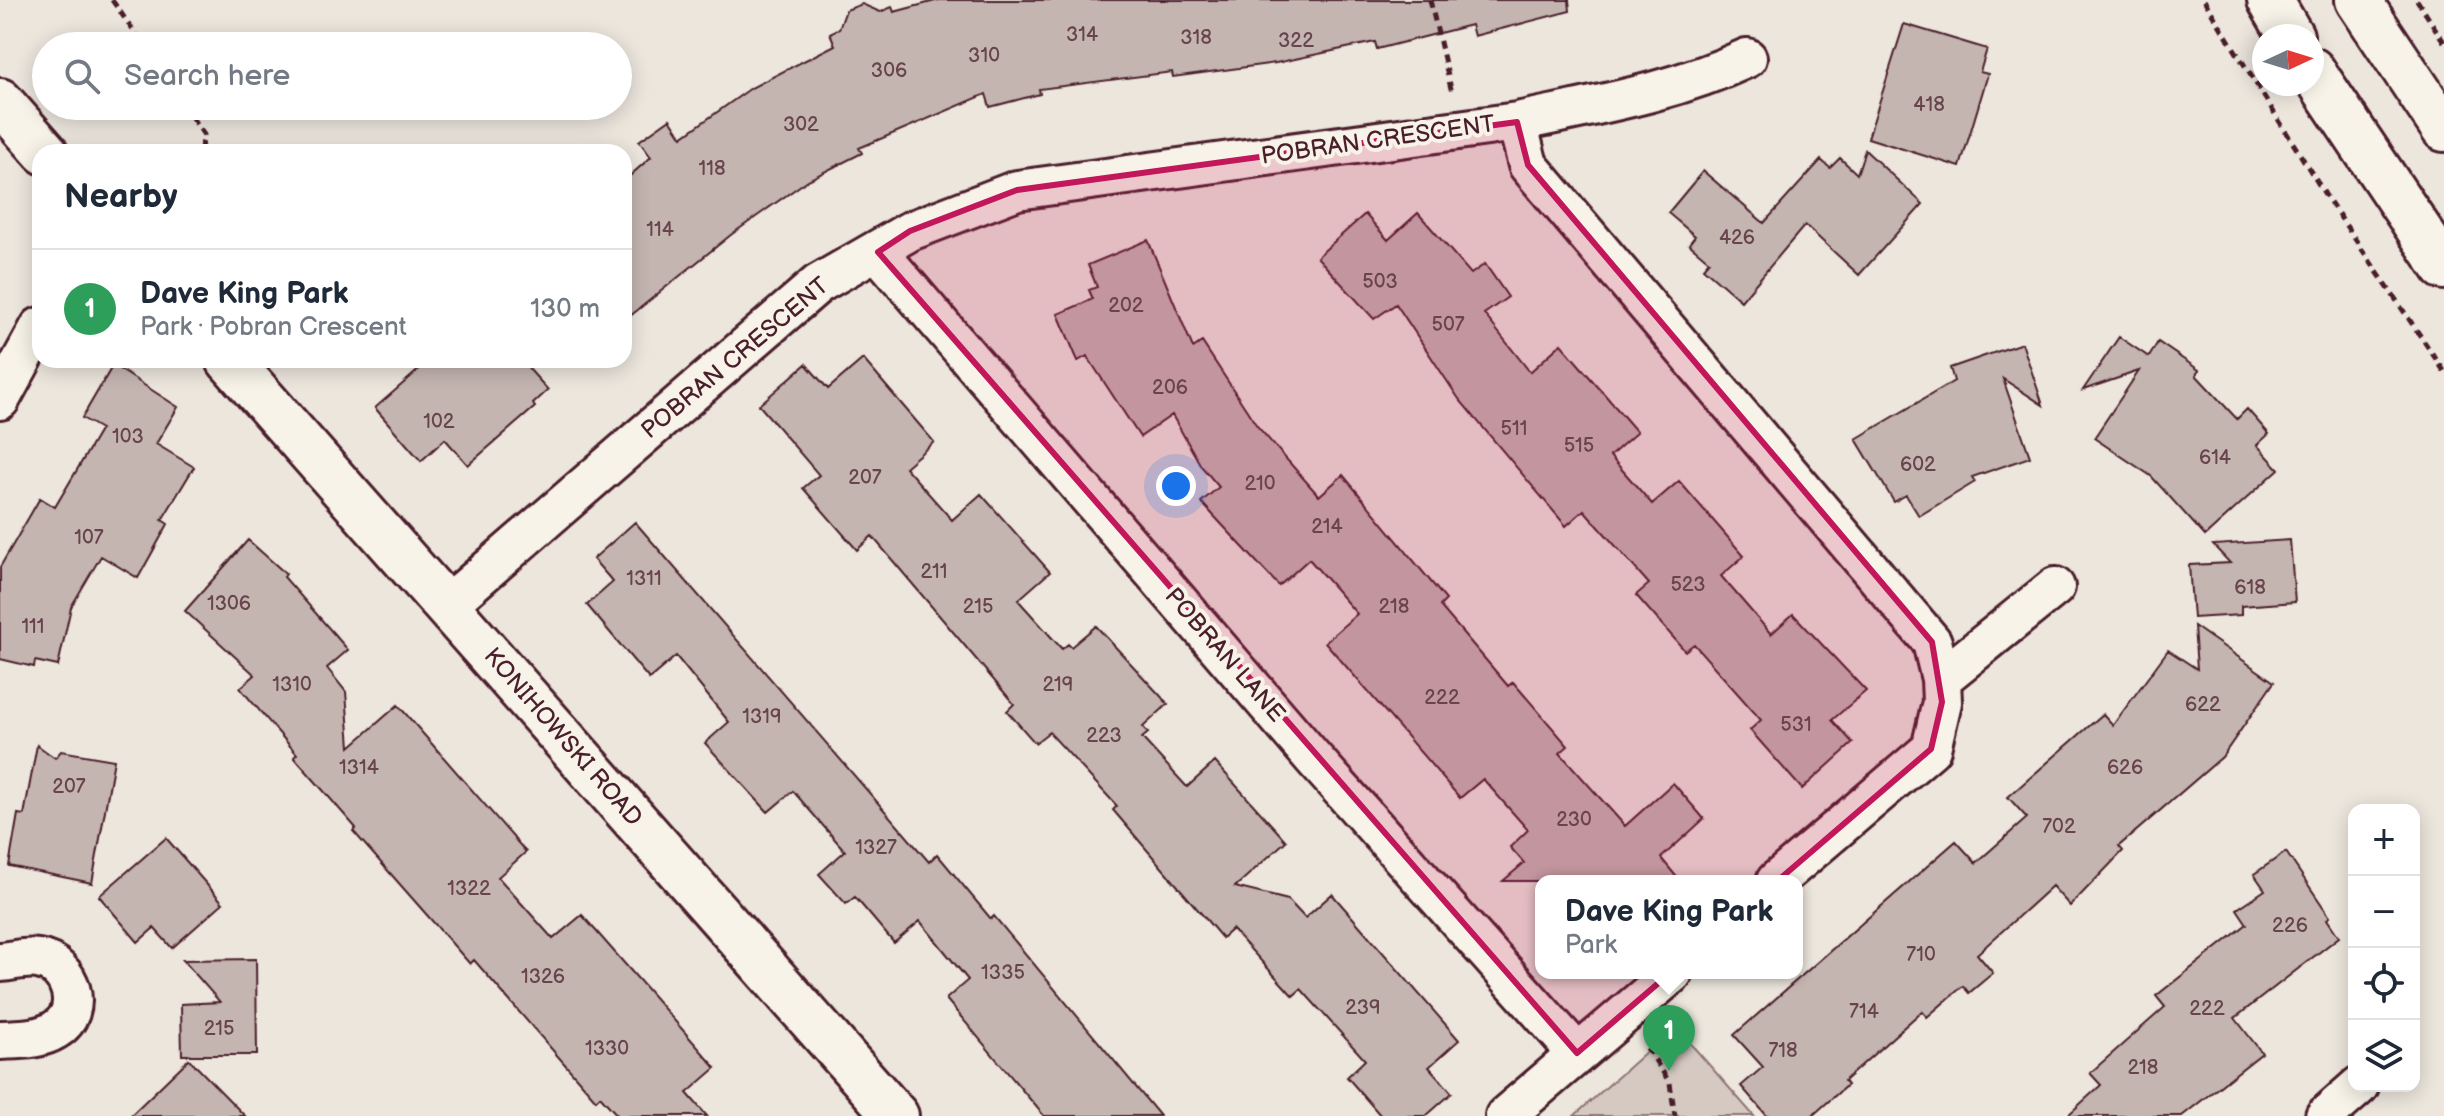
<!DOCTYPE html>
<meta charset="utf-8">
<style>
:root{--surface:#fff;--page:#f2f2f3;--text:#1f2937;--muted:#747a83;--line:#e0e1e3;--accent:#c8321e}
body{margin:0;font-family:"Balsamiq Sans",sans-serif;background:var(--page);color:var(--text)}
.controls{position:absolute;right:24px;bottom:24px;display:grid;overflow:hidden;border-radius:16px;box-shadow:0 4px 20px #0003}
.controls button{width:72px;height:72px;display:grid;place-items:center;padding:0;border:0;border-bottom:2px solid var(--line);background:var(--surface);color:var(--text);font:40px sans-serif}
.compass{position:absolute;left:2252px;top:24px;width:72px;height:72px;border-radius:50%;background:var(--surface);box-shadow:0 4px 20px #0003;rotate:86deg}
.you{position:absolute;left:1176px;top:486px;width:28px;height:28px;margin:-20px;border:6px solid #fff;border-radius:50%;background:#1a73e8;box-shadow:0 0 0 12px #1a73e833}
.badge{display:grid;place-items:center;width:52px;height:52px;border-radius:50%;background:var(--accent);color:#fff;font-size:26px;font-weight:700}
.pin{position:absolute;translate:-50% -66px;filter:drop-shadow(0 2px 4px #0008)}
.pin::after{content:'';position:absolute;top:42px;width:28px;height:24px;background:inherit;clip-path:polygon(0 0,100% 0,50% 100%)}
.popup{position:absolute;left:1535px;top:875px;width:268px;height:104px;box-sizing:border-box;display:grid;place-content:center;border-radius:16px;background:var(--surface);filter:drop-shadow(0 2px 6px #0005);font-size:26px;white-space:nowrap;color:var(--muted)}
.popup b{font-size:30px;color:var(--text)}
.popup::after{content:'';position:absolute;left:50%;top:100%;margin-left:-16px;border:16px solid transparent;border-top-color:var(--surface)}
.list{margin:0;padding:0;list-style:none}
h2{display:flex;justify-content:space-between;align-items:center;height:104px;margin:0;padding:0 32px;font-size:34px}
h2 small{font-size:26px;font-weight:400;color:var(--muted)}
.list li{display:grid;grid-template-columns:52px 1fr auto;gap:24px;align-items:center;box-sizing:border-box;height:120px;padding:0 32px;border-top:2px solid var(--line)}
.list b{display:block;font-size:30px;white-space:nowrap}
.list p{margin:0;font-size:26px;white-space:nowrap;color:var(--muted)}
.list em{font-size:26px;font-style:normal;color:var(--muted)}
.icon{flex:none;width:44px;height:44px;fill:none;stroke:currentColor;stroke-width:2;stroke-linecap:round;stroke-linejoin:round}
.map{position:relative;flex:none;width:2444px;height:1116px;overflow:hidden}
.search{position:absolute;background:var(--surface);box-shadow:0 4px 20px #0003;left:32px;top:32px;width:600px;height:88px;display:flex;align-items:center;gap:20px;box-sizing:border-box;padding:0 28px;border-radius:44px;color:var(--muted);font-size:30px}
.panel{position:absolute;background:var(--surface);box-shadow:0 4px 20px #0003;left:32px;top:144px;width:600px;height:224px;border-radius:24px}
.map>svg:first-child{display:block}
.green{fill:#d5c9c2;stroke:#907476;stroke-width:2}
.building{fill:#c4b5b0;stroke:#4a1f2b;stroke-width:2}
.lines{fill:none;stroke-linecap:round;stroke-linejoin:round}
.street-casing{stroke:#4a1f2b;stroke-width:44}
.secondary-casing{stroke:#4a1f2b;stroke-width:50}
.path{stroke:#4a1f2b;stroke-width:5;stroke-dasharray:8 6;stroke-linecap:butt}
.street{stroke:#f7f3e8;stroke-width:38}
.secondary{stroke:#f7f3e8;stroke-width:44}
.marked{fill:#c2185b;fill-opacity:0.2;stroke:#c2185b;stroke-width:6;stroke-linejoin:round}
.labels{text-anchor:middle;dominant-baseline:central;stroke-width:8;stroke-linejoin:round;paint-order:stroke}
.number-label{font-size:20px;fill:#68444c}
.street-label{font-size:24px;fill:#4a1f2b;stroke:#f7f3e8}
</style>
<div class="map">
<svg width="2444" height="1116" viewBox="0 0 2444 1116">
<rect width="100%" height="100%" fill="#ece6dd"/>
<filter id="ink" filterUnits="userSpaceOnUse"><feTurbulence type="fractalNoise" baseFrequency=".0125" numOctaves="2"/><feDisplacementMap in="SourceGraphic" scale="16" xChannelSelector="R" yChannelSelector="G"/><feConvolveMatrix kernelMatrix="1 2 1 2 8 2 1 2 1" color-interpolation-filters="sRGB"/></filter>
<g filter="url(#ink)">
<path class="green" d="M1675,1026L1754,1116H1574Z"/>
<path class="building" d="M939,0H1569L1570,11L1474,36L1471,25L1377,49L1375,42L1276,63L1173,77L1172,72L1039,89L1040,94L990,107L986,94L859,148L862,153L808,180L732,234L624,321V181L651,157L639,141L670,119L682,137L751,88L835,45L830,33L839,29L846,10L862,4L880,12L892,7L894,12Z
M1904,24L1987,49L1980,72L1988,74L1960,167L1868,138Z
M1865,150L1923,204L1859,275L1805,225L1741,301L1703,268L1709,261L1689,244L1695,236L1668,213L1703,171L1764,223L1821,160L1830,168L1840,158L1857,174Z
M1418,213L1471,274L1485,264L1508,297L1484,314L1530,372L1561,344L1637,432L1610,456L1652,504L1679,481L1744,556L1721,576L1771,634L1793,614L1866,691L1832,720L1853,743L1802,789L1750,730L1761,720L1694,644L1685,651L1636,595L1649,584L1584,510L1566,526L1459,399L1396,304L1374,319L1317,257L1365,214L1388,240Z
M1148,240L1193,348L1202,342L1257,426L1319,496L1343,475L1446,600L1440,606L1508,686L1513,682L1568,746L1560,753L1625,826L1673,783L1699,813L1704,819L1661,858L1680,881H1503L1524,863L1510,847L1528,830L1483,779L1460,798L1325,642L1357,614L1309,559L1279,586L1201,502L1219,487L1201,466L1172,415L1140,437L1087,356L1078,361L1058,314L1093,299L1089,290L1097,287L1088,265Z
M2119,337L2149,357L2158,342L2199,370L2196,375L2237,419L2247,409L2269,434L2257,445L2279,469L2205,536L2151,476L2094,438L2139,371L2083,390Z
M2022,343L2043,405L2003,379L2030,457L1972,477L1975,482L1919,516L1906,495L1894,502L1856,439L1954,381L1950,368Z
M863,359L934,442L905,467L952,520L981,494L1050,572L1018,600L1062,649L1068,644L1071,647L1096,626L1168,704L1143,727L1148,733L1142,738L1187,787L1215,762L1286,841L1235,887L1288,900L1305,918L1332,894L1459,1040L1429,1067L1452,1093L1426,1116H1381L1347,1077L1365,1060L1301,989L1293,996L1232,929L1222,938L1113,810L1117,806L1049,732L1035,743L1007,711L1014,704L872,536L857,550L803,488L819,475L759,405L806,364L828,389Z
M430,360H521L548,390L533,404L535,407L468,465L445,439L421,461L375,408Z
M113,365L178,407L156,444L194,467L162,520L168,524L138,578L101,556L71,607L58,666L35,661L34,667L0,659V567L40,498L55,507L101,429L82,418Z
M635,522L929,862L937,854L991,919L994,916L1160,1116H1044L946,999L968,980L920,921L894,943L855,897L846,904L819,874L845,851L793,791L768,812L705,743L729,722L676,656L649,679L587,605L613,582L593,559Z
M248,540L286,574L284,577L348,650L327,668L346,692L350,747L398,705L526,852L498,877L553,939L582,915L716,1068L687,1093L707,1116H618L600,1096L596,1100L474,960L470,964L353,831L356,828L294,757L297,754L240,688L255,675L185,611Z
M2290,540L2295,602L2241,606V615L2193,618L2189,565L2230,563L2213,545Z
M2194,626L2274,682L2222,757L2119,846L2123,851L2070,906L2052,886L1977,954L1993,973L1969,993L1963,986L1927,1017L1922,1011L1844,1081L1847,1085L1812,1116H1767L1741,1086L1763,1067L1734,1035L1956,841L1976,863L2027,818L2008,797L2103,714L2113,725L2168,650L2197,669Z
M37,745L55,758L61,751L114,760L92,883L9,866L18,814L24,815Z
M166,838L223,903L172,948L154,928L138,942L99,896Z
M2286,852L2330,917L2327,919L2339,937L2235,1018L2262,1053L2182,1116H2067L2101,1085L2090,1073L2165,1007L2156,996L2247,924L2237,909L2265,890L2254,874Z
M256,959L257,1055H182L181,1004L220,1002L183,960Z
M189,1059L245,1116H130Z"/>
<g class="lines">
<g class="street-casing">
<path id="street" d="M1517,122C1596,105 1674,92 1747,58
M878,252L1314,759L1577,1053
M0,400L40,327
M447,605L818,284L910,231L1017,190L1517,122L1528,165L1932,642L1941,679L1942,702L1931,749L1776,881
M1941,679L2055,587
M0,962C12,961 26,957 38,959C71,964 86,1012 55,1030C39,1040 18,1039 0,1040
M1505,1116L1673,973
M2325,1116L2359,1086"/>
</g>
<g class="secondary-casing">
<path id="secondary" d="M2270,0L2291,36
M2358,0L2444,129
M2312,70L2444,267
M0,101L45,152
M229,360L896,1116"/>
</g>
<path class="path" d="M112,0L144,46
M1430,0L1452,93
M2204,0L2326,196L2444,371
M2417,0L2444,42
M184,106L204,135L200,152
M1647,1048L1670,1083L1675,1116"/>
<use href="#street" class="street"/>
<use href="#secondary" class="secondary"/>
</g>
</g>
<path class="marked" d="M1517,122L1528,165L1932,642L1942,702L1931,749L1577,1053L878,252L910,231L1017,190Z"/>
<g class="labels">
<g class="number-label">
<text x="1082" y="35">314</text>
<text x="1196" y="38">318</text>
<text x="1296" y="41">322</text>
<text x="984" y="56">310</text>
<text x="889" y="71">306</text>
<text x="1929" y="105">418</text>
<text x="801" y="125">302</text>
<text x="712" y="169">118</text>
<text x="660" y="230">114</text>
<text x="1737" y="238">426</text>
<text x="1380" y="282">503</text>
<text x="1126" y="306">202</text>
<text x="1448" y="325">507</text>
<text x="1170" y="388">206</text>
<text x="439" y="422">102</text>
<text x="1514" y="429">511</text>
<text x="128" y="437">103</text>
<text x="1579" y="446">515</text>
<text x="2215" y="458">614</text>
<text x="1918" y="465">602</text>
<text x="865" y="478">207</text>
<text x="1260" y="484">210</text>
<text x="1327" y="527">214</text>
<text x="89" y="538">107</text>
<text x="934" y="572">211</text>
<text x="644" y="579">1311</text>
<text x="1688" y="585">523</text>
<text x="2250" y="588">618</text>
<text x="229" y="604">1306</text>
<text x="978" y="607">215</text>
<text x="1394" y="607">218</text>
<text x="33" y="627">111</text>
<text x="292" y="685">1310</text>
<text x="1058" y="685">219</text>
<text x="1442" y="698">222</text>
<text x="2203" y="705">622</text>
<text x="762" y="717">1319</text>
<text x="1796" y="725">531</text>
<text x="1104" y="736">223</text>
<text x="359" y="768">1314</text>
<text x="2125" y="768">626</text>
<text x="69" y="787">207</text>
<text x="1574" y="820">230</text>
<text x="2059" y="827">702</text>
<text x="876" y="848">1327</text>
<text x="469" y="889">1322</text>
<text x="2290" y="926">226</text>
<text x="1921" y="955">710</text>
<text x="1003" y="973">1335</text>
<text x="543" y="977">1326</text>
<text x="1363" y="1008">239</text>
<text x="2207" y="1009">222</text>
<text x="1864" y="1012">714</text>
<text x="219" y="1029">215</text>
<text x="607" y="1049">1330</text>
<text x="1783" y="1051">718</text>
<text x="2143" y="1068">218</text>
</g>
<g class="street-label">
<text transform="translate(1378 140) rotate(-8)">POBRAN CRESCENT</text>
<text transform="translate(735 358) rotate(-40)">POBRAN CRESCENT</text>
<text transform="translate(1225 655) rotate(49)">POBRAN LANE</text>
<text transform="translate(563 737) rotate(49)">KONIHOWSKI ROAD</text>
</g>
</g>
</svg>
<div class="controls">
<button>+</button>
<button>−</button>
<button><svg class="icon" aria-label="locate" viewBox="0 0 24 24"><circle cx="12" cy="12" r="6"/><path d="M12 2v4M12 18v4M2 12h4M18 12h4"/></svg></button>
<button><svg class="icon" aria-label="layers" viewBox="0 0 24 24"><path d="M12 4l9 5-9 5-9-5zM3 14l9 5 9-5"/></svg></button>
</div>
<svg class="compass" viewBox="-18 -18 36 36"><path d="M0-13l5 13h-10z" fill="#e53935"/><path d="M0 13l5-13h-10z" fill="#747a83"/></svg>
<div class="you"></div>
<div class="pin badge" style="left:1669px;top:1071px;background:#2e9e5b">1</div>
<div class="popup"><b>Dave King Park</b>Park</div>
<div class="search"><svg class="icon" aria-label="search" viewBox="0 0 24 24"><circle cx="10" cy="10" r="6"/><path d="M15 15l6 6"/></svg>Search here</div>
<section class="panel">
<h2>Nearby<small></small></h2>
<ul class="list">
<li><span class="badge" style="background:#2e9e5b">1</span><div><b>Dave King Park</b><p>Park · Pobran Crescent</p></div><em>130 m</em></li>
</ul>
</section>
</div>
